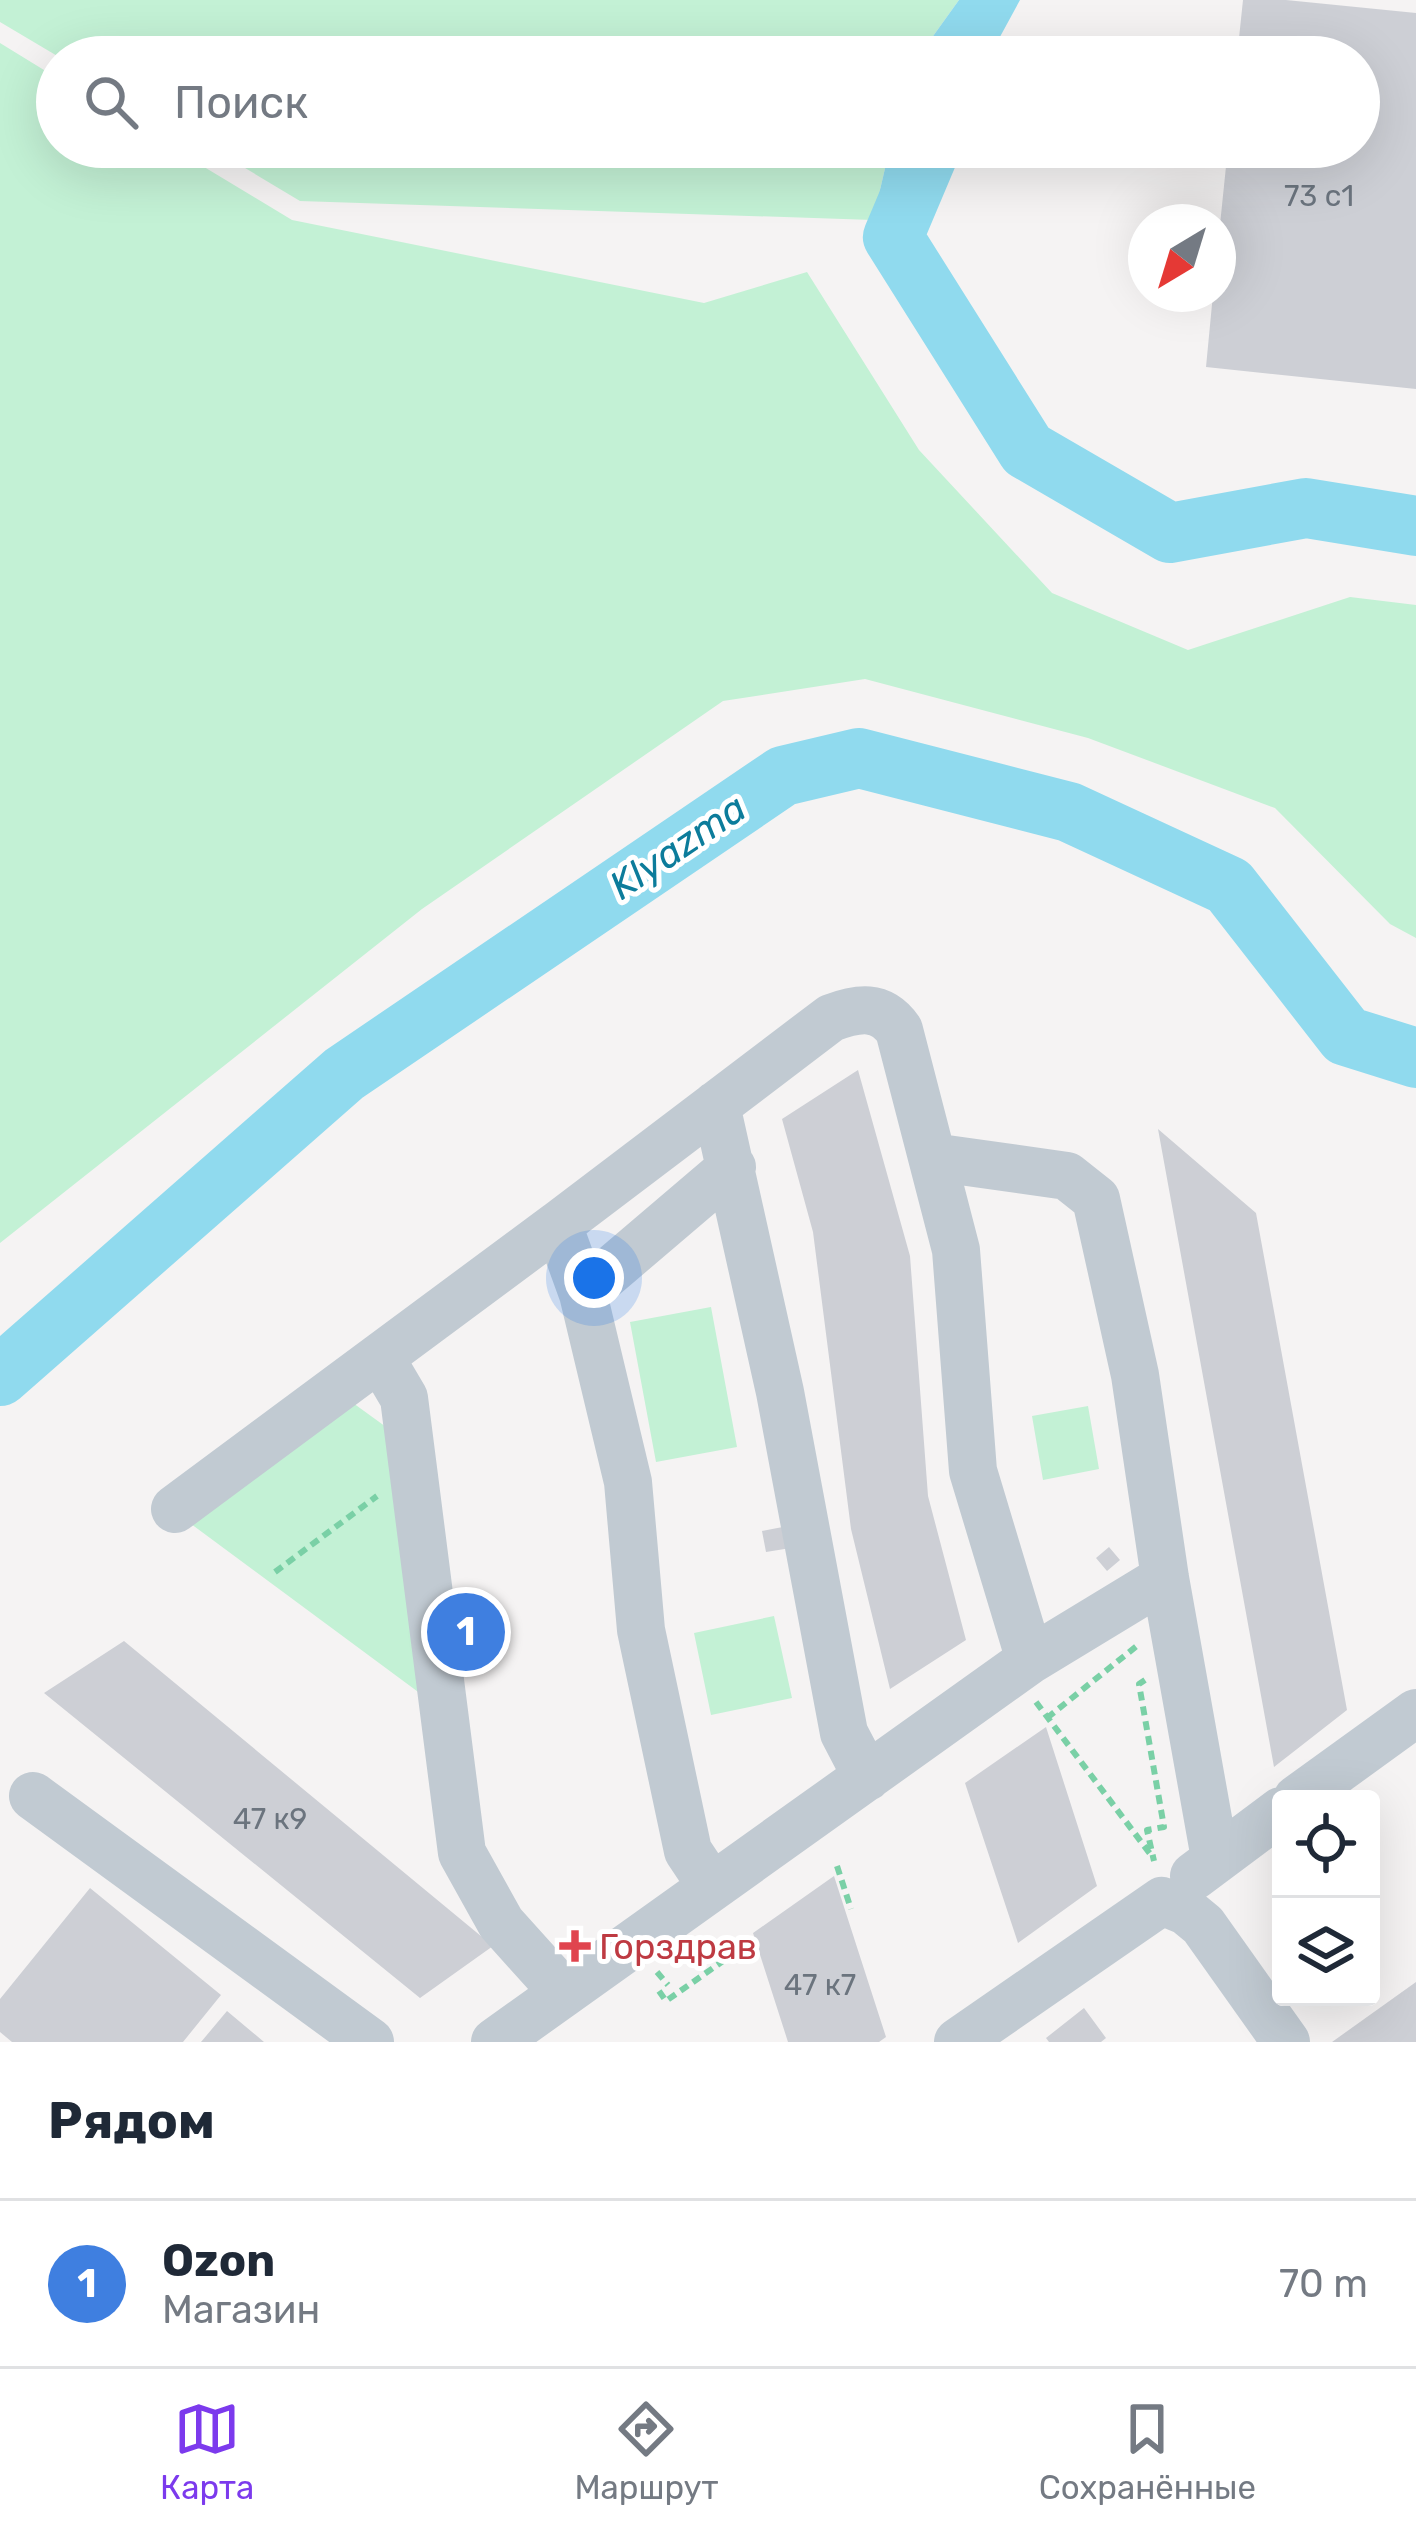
<!DOCTYPE html>
<html lang="ru">
<meta charset="utf-8">
<style>
:root{--surface:#fff;--page:#f6f6f7;--text:#1f2937;--muted:#747a83;--line:#e0e1e3;--accent:#7c3aed}
body{margin:0;font-family:Rubik,sans-serif;background:var(--page);color:var(--text)}
.controls{position:absolute;right:36px;bottom:36px;display:grid;overflow:hidden;border-radius:12px;box-shadow:0 12px 48px #0002}
.controls button{width:108px;height:108px;display:grid;place-items:center;padding:0;border:0;border-bottom:3px solid var(--line);background:var(--surface);color:var(--text);font:60px sans-serif}
.compass{position:absolute;left:1128px;top:204px;width:108px;height:108px;border-radius:50%;background:var(--surface);box-shadow:0 12px 48px #0002;rotate:218deg}
.you{position:absolute;left:594px;top:1278px;width:42px;height:42px;margin:-30px;border:9px solid #fff;border-radius:50%;background:#1a73e8;box-shadow:0 0 0 18px #1a73e833}
.badge{display:grid;place-items:center;width:78px;height:78px;border-radius:50%;background:var(--accent);color:#fff;font-size:39px;font-weight:700}
.pin{position:absolute;translate:-50% -50%;border:6px solid #fff;box-shadow:0 3px 12px #0006}
.list{margin:0;padding:0;list-style:none}
h2{display:flex;justify-content:space-between;align-items:center;height:156px;margin:0;padding:0 48px;font-size:51px}
h2 small{font-size:39px;font-weight:400;color:var(--muted)}
.list li{display:grid;grid-template-columns:78px 1fr auto;gap:36px;align-items:center;box-sizing:border-box;height:168px;padding:0 48px;border-top:3px solid var(--line)}
.list b{display:block;font-size:45px;white-space:nowrap}
.list p{margin:0;font-size:39px;white-space:nowrap;color:var(--muted)}
.list em{font-size:39px;font-style:normal;color:var(--muted)}
.icon{flex:none;width:66px;height:66px;fill:none;stroke:currentColor;stroke-width:2;stroke-linecap:round;stroke-linejoin:round}
.map{position:relative;flex:none;width:1416px;height:2042px;overflow:hidden}
.search{position:absolute;background:var(--surface);box-shadow:0 12px 48px #0002;left:36px;right:36px;top:36px;height:132px;display:flex;align-items:center;gap:30px;box-sizing:border-box;padding:0 42px;border-radius:66px;color:var(--muted);font-size:45px}
.sheet{height:324px;background:var(--surface)}
nav{display:flex;justify-content:space-around;align-items:center;box-sizing:border-box;height:168px;border-top:3px solid var(--line);background:var(--surface);font-size:33px;color:var(--muted)}
nav a{display:grid;justify-items:center;gap:6px}
nav .on{color:var(--accent)}
.map>svg:first-child{display:block}
.green{fill:#c3f1d5}
.water{fill:#90daee}
.lines{fill:none;stroke-linecap:round;stroke-linejoin:round}
.river{stroke:#90daee;stroke-width:60}
.building{fill:#cdcfd5}
.path{stroke:#7ad0a6;stroke-width:6;stroke-dasharray:9 6;stroke-linecap:butt}
.minor{stroke:#c1cad2;stroke-width:48}
.health-dot{fill:#e0444e;stroke:#fff;stroke-width:4.5}
.labels{text-anchor:middle;dominant-baseline:central;stroke-width:10;stroke-linejoin:round;paint-order:stroke}
.number-label{font-size:30px;fill:#6b747e}
.health-label{font-size:36px;fill:#be3a42;stroke:#fff;text-anchor:start}
.water-label{font-size:39px;font-style:italic;fill:#0c7c9b;stroke:#fff}
</style>
<div class="map">
<svg width="1416" height="2042" viewBox="0 0 1416 2042">
<rect width="100%" height="100%" fill="#f5f3f3"/>
<path class="green" d="M0,0H959L918,57H59L0,22Z
M0,43L57,78V147H171L292,220L704,303L807,272L919,450L1052,593L1188,650L1350,597L1416,605V938L1390,924L1275,808L1088,738L865,679L723,701L422,909L0,1243Z
M210,147H890L873,220L300,201Z
M711,1307L737,1447L656,1462L630,1322Z
M353,1403L393,1432L429,1700L183,1518Z
M1088,1406L1099,1469L1043,1480L1032,1416Z
M774,1616L792,1698L711,1715L694,1633Z"/>
<path class="water" d="M959,0H1020L989,57H918Z
M890,147H951L908,251L873,220Z"/>
<g class="lines">
<path class="river" d="M931,147L893,237L1027,450L1170,533L1306,508L1416,526
M0,1376L344,1074L783,776L859,758L1069,812L1229,886L1346,1036L1416,1058"/>
</g>
<path class="building" d="M1243,0H1286L1416,13V389L1206,367L1213,294H1218V244L1228,147H1359V57H1237Z
M858,1070L910,1256L928,1496L966,1640L890,1689L851,1529L813,1232L782,1119Z
M1158,1129L1256,1213L1347,1710L1274,1767Z
M793,1525L797,1547L766,1552L762,1531Z
M1109,1547L1120,1560L1107,1571L1096,1558Z
M124,1641L493,1946L420,1998L44,1693Z
M1046,1727L1097,1886L1018,1943L965,1783Z
M834,1876L886,2037L879,2042H788L753,1933Z
M90,1888L221,1995L183,2042H12L0,2032V1999Z
M1416,1982V2042H1332Z
M1084,2008L1106,2038L1101,2042H1049L1046,2038Z
M227,2011L264,2042H201Z"/>
<g class="lines">
<path class="path" d="M275,1572L377,1496
M1145,1680L1139,1684L1164,1827L1147,1830L1154,1861
M1036,1702L1151,1855
M1047,1718L1138,1645
M837,1866L851,1909
M657,1972L668,1985
M659,1991L666,2001L743,1947"/>
<path class="minor" d="M716,1105L780,1392L844,1733L867,1777
M932,1157L1067,1176L1096,1199L1135,1375L1165,1578L1215,1858
M583,1294L732,1167
M381,1359L404,1398L462,1853L501,1923L564,1993
M175,1509L558,1225
M33,1796L370,2042
M1297,1799L1416,1713
M1194,1876L1281,1811
M712,1887L688,1851L641,1630L628,1482L583,1294L558,1225L831,1018C858,1008 881,1004 899,1030L956,1250L973,1471L1030,1660
M495,2042L1030,1660L1165,1578
M958,2042L1162,1901L1186,1911L1203,1925L1286,2042"/>
</g>
<path class="health-dot" d="M569 1928h12v12h12v12h-12v12h-12v-12h-12v-12h12z"/>
<g class="labels">
<g class="number-label">
<text x="1319" y="196">73 c1</text>
<text x="270" y="1819">47 к9</text>
<text x="820" y="1985">47 к7</text>
</g>
<g class="health-label">
<text x="599" y="1946">Горздрав</text>
</g>
<g class="water-label">
<text transform="translate(678 847) rotate(-34)">Klyazma</text>
</g>
</g>
</svg>
<div class="controls">
<button><svg class="icon" aria-label="locate" viewBox="0 0 24 24"><circle cx="12" cy="12" r="6"/><path d="M12 2v4M12 18v4M2 12h4M18 12h4"/></svg></button>
<button><svg class="icon" aria-label="layers" viewBox="0 0 24 24"><path d="M12 4l9 5-9 5-9-5zM3 14l9 5 9-5"/></svg></button>
</div>
<svg class="compass" viewBox="-18 -18 36 36"><path d="M0-13l5 13h-10z" fill="#e53935"/><path d="M0 13l5-13h-10z" fill="#747a83"/></svg>
<div class="you"></div>
<div class="pin badge" style="left:466px;top:1632px;background:#3f7fe0">1</div>
<div class="search"><svg class="icon" aria-label="search" viewBox="0 0 24 24"><circle cx="10" cy="10" r="6"/><path d="M15 15l6 6"/></svg>Поиск</div>
</div>
<section class="sheet">
<h2>Рядом<small></small></h2>
<ul class="list">
<li><span class="badge" style="background:#3f7fe0">1</span><div><b>Ozon</b><p>Магазин</p></div><em>70 m</em></li>
</ul>
</section>
<nav>
<a class="on"><svg class="icon" aria-label="map" viewBox="0 0 24 24"><path d="M3 6l6-2 6 2 6-2v14l-6 2-6-2-6 2zM9 4v14M15 6v14"/></svg>Карта</a>
<a><svg class="icon" aria-label="directions" viewBox="0 0 24 24"><path d="M12 3l9 9-9 9-9-9zM9 14v-3h6M13 9l2 2-2 2"/></svg>Маршрут</a>
<a><svg class="icon" aria-label="saved" viewBox="0 0 24 24"><path d="M7 4h10v16l-5-4-5 4z"/></svg>Сохранённые</a>
</nav>
